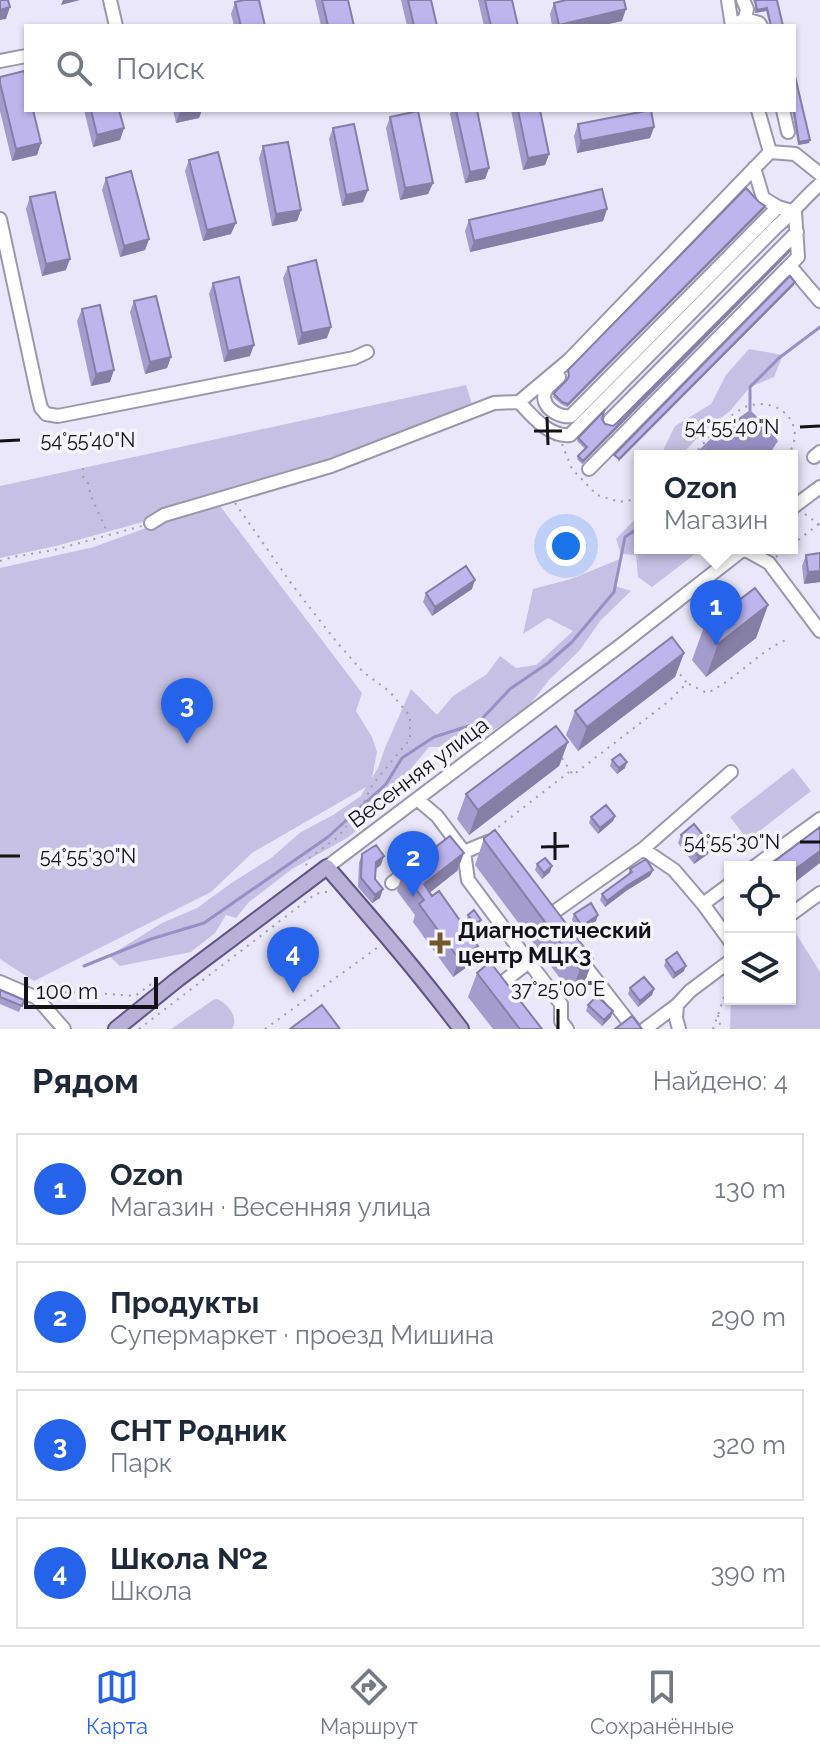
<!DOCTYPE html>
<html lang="ru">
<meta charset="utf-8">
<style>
:root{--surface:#fff;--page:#f6f6f7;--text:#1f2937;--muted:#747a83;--line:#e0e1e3;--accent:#2563eb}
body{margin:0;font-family:Raleway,sans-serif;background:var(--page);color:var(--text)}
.controls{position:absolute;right:24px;bottom:24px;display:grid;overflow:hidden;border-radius:0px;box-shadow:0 2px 6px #0004}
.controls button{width:72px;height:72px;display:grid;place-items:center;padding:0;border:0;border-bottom:2px solid var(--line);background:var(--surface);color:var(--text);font:40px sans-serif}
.scale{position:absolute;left:24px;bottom:20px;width:134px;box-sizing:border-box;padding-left:8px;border:4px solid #131218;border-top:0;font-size:22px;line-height:28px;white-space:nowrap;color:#131218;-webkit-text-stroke:6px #f6f5fd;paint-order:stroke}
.you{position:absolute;left:566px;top:546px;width:28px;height:28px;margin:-20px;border:6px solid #fff;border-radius:50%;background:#1a73e8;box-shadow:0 0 0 12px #1a73e833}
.badge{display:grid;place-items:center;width:52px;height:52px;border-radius:50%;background:var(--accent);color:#fff;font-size:26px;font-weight:700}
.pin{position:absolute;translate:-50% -66px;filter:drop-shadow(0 2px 4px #0008)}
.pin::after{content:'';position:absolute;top:42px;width:28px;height:24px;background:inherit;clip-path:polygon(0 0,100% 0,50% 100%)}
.popup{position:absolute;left:634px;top:450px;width:164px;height:104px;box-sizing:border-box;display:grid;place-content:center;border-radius:0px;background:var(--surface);filter:drop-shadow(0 2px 6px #0005);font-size:26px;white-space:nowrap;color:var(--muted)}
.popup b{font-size:30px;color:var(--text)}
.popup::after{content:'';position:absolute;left:50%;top:100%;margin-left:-16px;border:16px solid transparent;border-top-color:var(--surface)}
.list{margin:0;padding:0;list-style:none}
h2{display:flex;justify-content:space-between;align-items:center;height:104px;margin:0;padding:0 32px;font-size:34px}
h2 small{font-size:26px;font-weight:400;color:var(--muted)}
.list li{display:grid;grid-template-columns:52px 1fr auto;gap:24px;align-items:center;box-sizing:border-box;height:112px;margin:0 16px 16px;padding:0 16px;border:2px solid var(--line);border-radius:0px}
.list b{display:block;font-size:30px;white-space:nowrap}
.list p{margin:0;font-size:26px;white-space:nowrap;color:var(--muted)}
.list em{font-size:26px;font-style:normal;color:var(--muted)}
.icon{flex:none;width:44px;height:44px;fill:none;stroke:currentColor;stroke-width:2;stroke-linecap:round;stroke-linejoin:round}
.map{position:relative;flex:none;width:820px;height:1029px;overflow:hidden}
.search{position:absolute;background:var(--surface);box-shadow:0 2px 6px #0004;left:24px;right:24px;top:24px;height:88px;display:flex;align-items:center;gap:20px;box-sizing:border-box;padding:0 28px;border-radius:0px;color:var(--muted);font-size:30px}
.sheet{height:616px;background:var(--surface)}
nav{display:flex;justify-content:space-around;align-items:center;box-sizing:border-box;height:112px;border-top:2px solid var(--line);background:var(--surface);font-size:22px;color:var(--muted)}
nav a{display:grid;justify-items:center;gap:4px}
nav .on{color:var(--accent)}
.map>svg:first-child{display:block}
.green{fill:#c6c1e4}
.water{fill:#988fc4}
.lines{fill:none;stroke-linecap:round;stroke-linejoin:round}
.stream{stroke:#988fc4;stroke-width:3}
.minor-casing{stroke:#9b98aa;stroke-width:16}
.major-casing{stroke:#5f5683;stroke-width:18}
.path{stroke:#9f9eac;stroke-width:2;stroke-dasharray:2 6;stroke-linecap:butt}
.minor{stroke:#fff;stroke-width:12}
.major{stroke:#b8b0d7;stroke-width:14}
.wall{fill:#a39ccc}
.shaded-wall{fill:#857fa6}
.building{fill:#beb5ed;stroke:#857fa6;stroke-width:2}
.ticks{fill:none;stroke:#131218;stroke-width:3}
.poi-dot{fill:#71592a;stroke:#f6f5fd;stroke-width:3}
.labels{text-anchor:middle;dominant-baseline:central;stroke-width:7;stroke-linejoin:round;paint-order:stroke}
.street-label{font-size:22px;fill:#131218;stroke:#f6f5fd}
.poi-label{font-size:22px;font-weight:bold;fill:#131218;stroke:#f6f5fd;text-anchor:start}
.ticks-label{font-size:20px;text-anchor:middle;fill:#131218;stroke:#f6f5fd;stroke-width:7;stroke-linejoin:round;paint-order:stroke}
</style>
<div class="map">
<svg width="820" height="1029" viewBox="0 0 820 1029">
<rect width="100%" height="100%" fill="#e9e7f9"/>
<path class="green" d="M749,349L783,355L774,377L750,387L730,411L705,430L685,451L682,456H663L664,448L675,426L711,404L726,375Z
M466,385L473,407L262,483L150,520L56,546L0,558V486Z
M217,502L362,693L356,711L372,737L377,752L372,778L378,768L385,748L411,689L437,715L453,696L487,674L500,656L516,668L536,665L573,631L548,618L523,634L533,589L571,579L620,559L615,586L631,591L601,620L579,651L549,680L525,711L487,734L457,747H429L410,770L390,805L347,838L292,869L249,902L236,918L226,915L215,933L191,952L120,966L109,956L162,923L197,908L233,882L271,858L301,832L333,815L361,796L366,787L252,853L211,892L34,981L0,959V568L94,547Z
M640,514V548H700L699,551L652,587L638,577L636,555L621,554L616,539Z
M793,768L811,791L748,840L730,817Z
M797,935L820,972V1029H730L731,999H790V939Z
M217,999C229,1004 239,1018 232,1029H171L213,1000Z"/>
<path class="water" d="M750,410L768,427L778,441L768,456H698L723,429Z"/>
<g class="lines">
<path class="stream" d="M750,410V387L779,358L820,327
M695,456L723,429L733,422
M84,966L151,939L204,923L328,837L386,784L402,758L434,737L478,723L510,689L548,663L572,642L614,592L625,537L640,527"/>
<g class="minor-casing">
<path id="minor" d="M110,0L116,26
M728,0L732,26
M745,19L759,23L761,26
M732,26L745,19L747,9L743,0
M0,61L26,56
M758,110L770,152L795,154L820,174
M783,110L788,132
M0,219L38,396L41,408L46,414L58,416L354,358L367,352
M790,266L820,301
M559,377C555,381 547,387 545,392C540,407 559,418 571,416L778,207
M519,402C532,416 549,437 570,435L776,227C792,214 804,198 820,184
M610,420L797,232
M814,457L820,452
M589,469L798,257L795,212L778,207L763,198L754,168
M792,508L820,487
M151,523L164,515L331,466L494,403L519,402L569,360L770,152
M744,549L769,563L820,631
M418,800L437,816L464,852L488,842L494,849
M643,849L674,870L703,904
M464,852L468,880L529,962L495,988L498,991
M327,867L621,645L745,548
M754,867L820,819
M392,883L415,865
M730,884L703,904L730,941
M790,915L820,893
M547,917L643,849L731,772
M579,958L634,1029
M529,962L561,1004V1021L567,1029
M0,982L37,998L64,1029
M677,1005L676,1018L679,1029
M645,1029L677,1005L690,991L730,961"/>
</g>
<g class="major-casing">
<path id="major" d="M116,1029L178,979L327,867C373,920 419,973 461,1029"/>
</g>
<path class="path" d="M562,444L572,469L597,495L620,502L628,500L640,502
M693,456C704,442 731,411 748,406C781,396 809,427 787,456
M83,468C82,476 83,479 89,484L90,494L108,534
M235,503L293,586L335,640L363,672L389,691L410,716V739L373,784L361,808L338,837L308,859L305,869
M805,514L820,525
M792,545L820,523
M776,557L788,548
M0,561L13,557L54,550L142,526
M689,684L707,693C736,680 756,653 786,640
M562,758L573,775L669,701L687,683L676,669
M492,832L569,772
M49,993L81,992L135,996L154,982
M718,1015L721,1029
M139,1029L314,895L322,892H332
M265,1029L381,945
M713,1029L730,980"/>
<use href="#minor" class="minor"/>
<use href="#major" class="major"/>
</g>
<path class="wall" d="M315,0H348L354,26H321Z
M401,0H431L437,26H407Z
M478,0H512L518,26H484Z
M753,0H777L783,26H770L766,11L755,13V5Z
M235,2L265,26H234L231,14Z
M554,3L622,21L599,26H552L550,14Z
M0,77L41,143L37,155L12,161L0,111Z
M84,110H119L124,128L120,140L93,147Z
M173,110H202L199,118L176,123Z
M452,110H477L489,168L485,179L465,183L450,114Z
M511,110H540L549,154L545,165L523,170Z
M792,110H794L809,143L798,145Z
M390,117L433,183L428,194L400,200L386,128Z
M578,124L654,127L650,138L577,153L574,136Z
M333,128L368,190L363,202L342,206L329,139Z
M263,146L301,210L297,221L272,226L259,158Z
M189,160L231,234L203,241L185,171Z
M106,178L149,239L145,250L120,257L102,190Z
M30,197L66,270L42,276L26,209Z
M759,202L765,206L764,209L567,407L561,404L553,397L554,395L568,378V370Z
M607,209L603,221L470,252L465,231L469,220Z
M790,250L789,253L582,464L577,459L578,456L585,449L577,441L578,438L602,419L605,424L613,426L617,423Z
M288,267L327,338L298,345L283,278Z
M213,283L250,356L224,362L209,294Z
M134,301L171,357L167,368L145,374L130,312Z
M82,309L110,382L91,386L77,321Z
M820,553V582L804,584L802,566L806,555Z
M472,589L432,616L423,602L426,593Z
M768,605L756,638L706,677L692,660L704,627Z
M684,653L675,677L578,751L566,735L575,711Z
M568,742L559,766L469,835L457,819L466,794Z
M612,760L625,768L617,774L610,766Z
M615,816L613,821L598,834L589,823L591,817Z
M681,835L711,845L708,854L694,864L678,843Z
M484,838L593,959L584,984L571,993L475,865Z
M464,853L457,871L430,892L478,946L471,964L453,977L413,922L415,915L397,891L403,872Z
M362,854L381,865L376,869L375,879L380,898L372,903L358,887L359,863Z
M537,864L550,872L542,879L535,870Z
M630,869L653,870L650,876L626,891L605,907L600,900L602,894L628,874Z
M730,900V915L726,910Z
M574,914L596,921L579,932L572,920Z
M468,915L479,926L473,930L466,921Z
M666,960L684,971L673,979L664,966Z
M477,973L542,1029H493L468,997Z
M630,988L654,989L652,995L638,1007L628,994Z
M0,990L24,1000L19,1012L0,1004Z
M588,1005L611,1017L602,1026L586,1011Z"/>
<path class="shaded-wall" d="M63,0H80L61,5Z
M10,7L6,19L0,20V10Z
M767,8L766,11L755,13L757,10Z
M626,9L622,21L599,26H558L559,25Z
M188,110H202L199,118L176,123L180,112Z
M654,127L650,138L577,153L581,141Z
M124,128L120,140L93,147L97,135Z
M810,140L809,143L798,145L799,142Z
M41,143L37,155L12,161L16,149Z
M549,154L545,165L523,170L528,158Z
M489,168L485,179L465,183L470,172Z
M433,183L428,194L400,200L405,188Z
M368,190L363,202L342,206L346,195Z
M765,206L764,209L567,407L568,404Z
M607,209L603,221L470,252L474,241Z
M301,210L297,221L272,226L276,214Z
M236,223L231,234L203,241L207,230Z
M149,239L145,250L120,257L124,246Z
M790,250L789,253L582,464L583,461Z
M70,259L66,270L42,276L46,264Z
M795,282L794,285L618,462L619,459Z
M331,327L327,338L298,345L302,333Z
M254,345L250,356L224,362L228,351Z
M171,357L167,368L145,374L150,362Z
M114,370L110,382L91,386L96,374Z
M820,571V582L804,584L808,572Z
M475,580L472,589L432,616L435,607Z
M768,605L756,638L706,677L718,644Z
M684,653L675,677L578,751L587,727Z
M568,742L559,766L469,835L478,810Z
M627,762L625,768L617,774L619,768Z
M615,816L613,821L598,834L600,828Z
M711,845L708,854L694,864L698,856Z
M820,851V863L790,886V873Z
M464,853L457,871L423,898L424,884Z
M384,856L381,865L373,871L376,862Z
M552,866L550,872L542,879L544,873Z
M653,870L650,876L626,891L605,907L607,901L628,885Z
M383,889L380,898L372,903L375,895Z
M598,915L596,921L579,932L582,926Z
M481,920L479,926L473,930L475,924Z
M478,946L471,964L453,977L459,959Z
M593,959L584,984L571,993L580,969Z
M686,966L684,971L673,979L675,973Z
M654,989L652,995L638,1007L640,1001Z
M613,1011L611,1017L602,1026L604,1020Z"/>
<path class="building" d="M0,0H8L10,7L0,10Z
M244,0H259L265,26H241L235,2Z
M322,0H348L354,26H328Z
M408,0H431L437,26H414Z
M485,0H512L518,26H491Z
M566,0H624L626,9L559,25L554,3Z
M755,0H777L783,26H771L767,8L757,10Z
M24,71L26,80V110H33L41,143L16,149L0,83V77Z
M794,72L810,140L799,142L794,110Z
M91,110H119L124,128L97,135Z
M456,110H477L489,168L470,172Z
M518,110H540L549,154L528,158Z
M651,110L654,127L581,141L578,124Z
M418,111L433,183L405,188L390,117Z
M354,124L368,190L346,195L333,128Z
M288,142L301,210L276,214L263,146Z
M218,152L236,223L207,230L189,160Z
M131,171L149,239L124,246L106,178Z
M746,188L759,202L765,206L568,404L562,402L554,394L555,392L567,380L569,376L568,370Z
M602,189L607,209L474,241L469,220Z
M55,192L70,259L46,264L30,197Z
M790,250L583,461L578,456L587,447L578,438L604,411L602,419L605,424L613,426L617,423Z
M316,260L331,327L302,333L288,267Z
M790,276L795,282L619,459L614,455Z
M239,277L254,345L228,351L213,283Z
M156,296L171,357L150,362L134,301Z
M100,305L114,370L96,374L82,309Z
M820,553V571L808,572L806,555Z
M466,566L475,580L435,607L426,593Z
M755,588L768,605L718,644L704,627Z
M672,637L684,653L587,727L575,711Z
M556,726L568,742L478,810L466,794Z
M620,754L627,762L619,768L612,760Z
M606,805L615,816L600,828L591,817Z
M694,824L711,845L698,856L681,835Z
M820,827V851L790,873V867H767Z
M495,830L593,959L580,969L484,840V838Z
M450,836L464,853L424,884L432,896L439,891L478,946L459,959L419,904L424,900L403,872Z
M376,845L384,856L376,862L375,879L383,889L375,895L361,878L362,854Z
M545,858L552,866L544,873L537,864Z
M646,859L653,870L628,885L607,901L602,894L632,872L630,869Z
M591,903L598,915L582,926L574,914Z
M474,910L481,920L475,924L468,915Z
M677,952L686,966L675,973L666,960Z
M490,962L542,1029H520L477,973Z
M644,977L654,989L640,1001L630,988Z
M0,990L24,1000L22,1006L0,997Z
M597,996L613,1011L604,1020L588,1005Z
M322,1005L340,1029H290Z
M632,1016L642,1029H615Z"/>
<path class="ticks" d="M547,417L548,445M800,427L820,426M534,431H562M0,441L20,440M555,832V860M800,842H820M541,847L569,846M0,856H20M558,1009V1029"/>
<path class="poi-dot" d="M436 931h8v8h8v8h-8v8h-8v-8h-8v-8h8z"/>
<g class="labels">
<g class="street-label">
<text transform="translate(418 772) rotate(-37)">Весенняя улица</text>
</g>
<g class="poi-label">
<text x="458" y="930">Диагностический<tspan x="458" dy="25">центр МЦК3</tspan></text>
</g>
</g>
<g class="ticks-label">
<text x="732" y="434">54°55'40"N</text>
<text x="88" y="447">54°55'40"N</text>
<text x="732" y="849">54°55'30"N</text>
<text x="88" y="863">54°55'30"N</text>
<text x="558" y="996">37°25'00"E</text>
</g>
</svg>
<div class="controls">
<button><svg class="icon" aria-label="locate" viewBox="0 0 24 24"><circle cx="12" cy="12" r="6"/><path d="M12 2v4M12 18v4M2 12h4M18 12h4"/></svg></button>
<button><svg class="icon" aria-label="layers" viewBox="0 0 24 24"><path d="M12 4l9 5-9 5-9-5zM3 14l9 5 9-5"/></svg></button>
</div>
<div class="scale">100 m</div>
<div class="you"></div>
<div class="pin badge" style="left:716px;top:646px">1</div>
<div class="popup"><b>Ozon</b>Магазин</div>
<div class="pin badge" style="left:413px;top:897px">2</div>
<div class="pin badge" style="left:187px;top:744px">3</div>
<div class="pin badge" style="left:293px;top:993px">4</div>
<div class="search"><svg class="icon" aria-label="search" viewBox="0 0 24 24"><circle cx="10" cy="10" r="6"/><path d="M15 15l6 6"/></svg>Поиск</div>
</div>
<section class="sheet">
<h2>Рядом<small>Найдено: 4</small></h2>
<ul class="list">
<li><span class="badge">1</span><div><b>Ozon</b><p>Магазин · Весенняя улица</p></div><em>130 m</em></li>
<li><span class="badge">2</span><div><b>Продукты</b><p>Супермаркет · проезд Мишина</p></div><em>290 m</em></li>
<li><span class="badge">3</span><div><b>СНТ Родник</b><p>Парк</p></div><em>320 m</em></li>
<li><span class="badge">4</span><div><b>Школа №2</b><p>Школа</p></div><em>390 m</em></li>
</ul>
</section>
<nav>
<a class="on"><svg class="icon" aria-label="map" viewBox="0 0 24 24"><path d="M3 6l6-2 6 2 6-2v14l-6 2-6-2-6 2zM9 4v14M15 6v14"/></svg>Карта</a>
<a><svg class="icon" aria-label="directions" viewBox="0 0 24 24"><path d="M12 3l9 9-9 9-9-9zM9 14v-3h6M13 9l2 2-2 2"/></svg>Маршрут</a>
<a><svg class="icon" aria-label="saved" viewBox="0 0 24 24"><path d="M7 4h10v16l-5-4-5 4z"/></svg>Сохранённые</a>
</nav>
